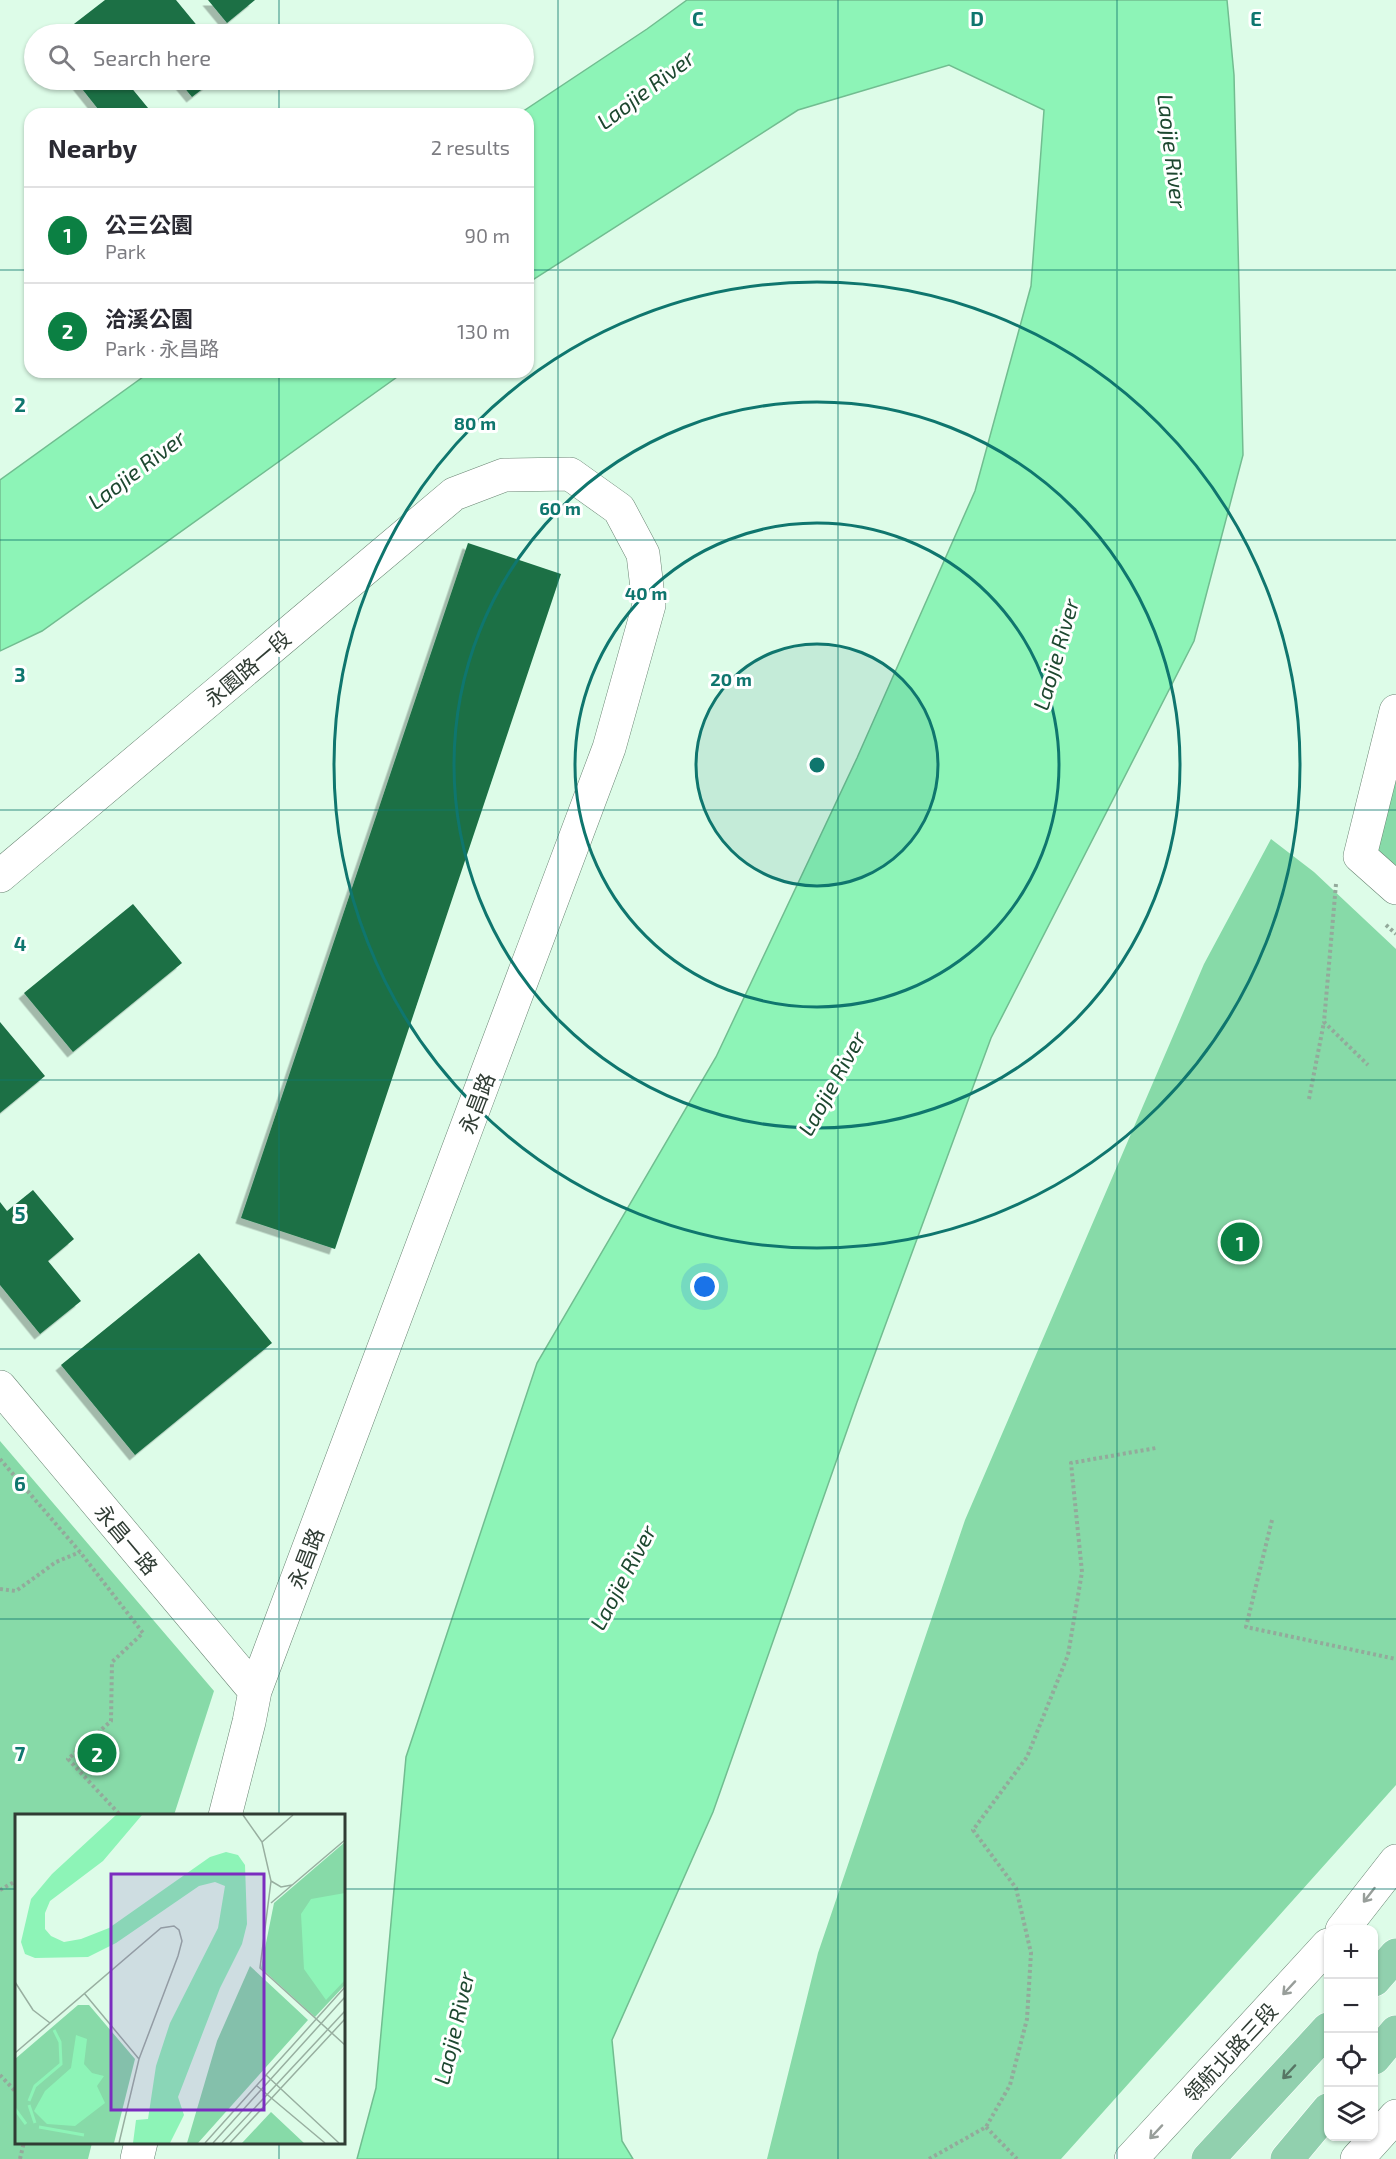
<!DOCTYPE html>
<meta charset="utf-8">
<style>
:root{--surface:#fff;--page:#f2f2f3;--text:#2b2b33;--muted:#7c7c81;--line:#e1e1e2;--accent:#0b8043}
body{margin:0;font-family:"Exo 2","Noto Sans TC",sans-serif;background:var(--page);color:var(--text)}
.controls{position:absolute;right:18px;bottom:18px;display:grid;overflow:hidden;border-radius:12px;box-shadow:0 2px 4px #0004}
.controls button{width:54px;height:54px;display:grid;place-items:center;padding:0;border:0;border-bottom:2px solid var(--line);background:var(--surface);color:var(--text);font:30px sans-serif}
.you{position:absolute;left:705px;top:1287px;width:21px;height:21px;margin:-15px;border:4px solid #fff;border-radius:50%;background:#1a73e8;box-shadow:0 0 0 9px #1a73e833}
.badge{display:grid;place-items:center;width:39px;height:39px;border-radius:50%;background:var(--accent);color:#fff;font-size:20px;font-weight:700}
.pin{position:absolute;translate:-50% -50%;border:3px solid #fff;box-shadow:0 2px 6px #0006}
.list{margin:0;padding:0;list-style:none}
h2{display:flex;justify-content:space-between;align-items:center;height:78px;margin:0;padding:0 24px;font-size:26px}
h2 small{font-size:20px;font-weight:400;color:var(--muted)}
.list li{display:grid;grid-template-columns:39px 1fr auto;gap:18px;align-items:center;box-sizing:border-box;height:96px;padding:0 24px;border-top:2px solid var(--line)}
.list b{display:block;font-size:22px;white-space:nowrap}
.list p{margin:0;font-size:20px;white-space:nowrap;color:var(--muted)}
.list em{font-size:20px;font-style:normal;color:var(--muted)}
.icon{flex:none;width:33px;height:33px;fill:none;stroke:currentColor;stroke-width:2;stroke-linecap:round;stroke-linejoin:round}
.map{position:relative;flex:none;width:1396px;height:2159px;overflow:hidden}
.search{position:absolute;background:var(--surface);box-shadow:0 2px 4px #0004;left:24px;top:24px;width:510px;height:66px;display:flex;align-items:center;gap:15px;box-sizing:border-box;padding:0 21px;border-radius:33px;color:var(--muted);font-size:22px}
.panel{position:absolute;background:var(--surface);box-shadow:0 2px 4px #0004;left:24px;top:108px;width:510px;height:270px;border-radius:18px}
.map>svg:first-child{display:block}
.green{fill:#87daa8}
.water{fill:#8df4b7;stroke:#71bd90;stroke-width:1.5}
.building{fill:#1b6f45;filter:url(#shadow)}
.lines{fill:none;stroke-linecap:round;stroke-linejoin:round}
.minor-casing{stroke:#688472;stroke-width:34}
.major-casing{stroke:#fff;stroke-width:34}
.path{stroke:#93aa9b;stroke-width:4;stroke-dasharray:3 3;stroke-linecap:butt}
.minor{stroke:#fff;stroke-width:33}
.major{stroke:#91d0ae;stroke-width:33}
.oneway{stroke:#989e9a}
.oneway2{stroke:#577765}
.grid{fill:none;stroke:#0f766e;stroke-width:1.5;stroke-opacity:0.55}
.ring{fill:none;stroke:#0f766e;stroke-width:3}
.labels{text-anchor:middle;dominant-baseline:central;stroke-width:6;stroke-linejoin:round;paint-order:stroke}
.street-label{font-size:21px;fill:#303c34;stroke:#fff}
.water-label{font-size:22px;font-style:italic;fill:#1d4830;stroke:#fff}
.inset-river{fill:none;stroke:#8df4b7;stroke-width:3}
.inset-road{fill:none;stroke:#98afa0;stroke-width:1.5}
.view{fill:#7b2cbf;fill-opacity:0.15;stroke:#7b2cbf;stroke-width:3}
.inset-edge{fill:none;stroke:#303c34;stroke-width:3}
.grid-label{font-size:20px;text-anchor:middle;font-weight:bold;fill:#0f766e;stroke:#fff;stroke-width:6;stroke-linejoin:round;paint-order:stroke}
.centre{fill:#0f766e;stroke:#fff;stroke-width:3}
.ring-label{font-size:18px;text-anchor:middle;font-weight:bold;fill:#0f766e;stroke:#fff;stroke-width:6;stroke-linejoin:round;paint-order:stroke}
</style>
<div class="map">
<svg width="1396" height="2159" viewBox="0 0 1396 2159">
<defs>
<filter id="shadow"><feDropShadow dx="-5.5" dy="5.5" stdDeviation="0" flood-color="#0004"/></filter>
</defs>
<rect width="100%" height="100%" fill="#ddfce8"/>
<path class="green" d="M1396,744V877L1370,854Z
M1271,839L1314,872L1396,949V1785L1061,2159H767L818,1953L965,1520L1204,964Z
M0,1441L214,1691L174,1815L16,1816V2142L92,2143L88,2159H0Z"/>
<path class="water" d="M687,0H1227L1234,75L1243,455L1194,641L991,1038L857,1402L713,1812L612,2040L622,2141L633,2159H357L376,2088L406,1757L537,1363L716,1057L857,758L975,491L1031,286L1044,110L949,65L798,110L528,283V114H519L647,29Z
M150,372H404L42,631L0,651V480Z"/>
<path class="building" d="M105,0H176L204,34H61Z
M208,0H255L227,23Z
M75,80H125L153,114H102Z
M178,80H214L192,97Z
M468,543L561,574L335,1249L241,1218Z
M133,904L182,963L73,1052L24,993Z
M0,1022L45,1076L0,1113Z
M33,1190L74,1239L48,1261L81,1301L40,1334L0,1285V1202L7,1211Z
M199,1253L272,1343L135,1455L61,1365Z"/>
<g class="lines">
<g class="minor-casing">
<path id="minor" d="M1396,711L1360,856L1396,888
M0,876L454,494L504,475L570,474L619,509L643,554L649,605L609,748L255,1691L249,1722L225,1816
M0,1387L255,1691
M1342,1930L1396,1861
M137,2159L141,2142
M1131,2159L1328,1945
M1357,2159L1396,2116"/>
</g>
<g class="major-casing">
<path id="major" d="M1374,1980L1396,1955
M1374,2058L1396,2032
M1208,2159L1328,2029
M1287,2159L1328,2110"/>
</g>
<path class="path" d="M1336,884L1324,1022L1368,1065
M1386,925L1396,934
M1309,1099L1324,1022
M0,1459L80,1552L143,1633L112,1662L111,1721L68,1759L121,1816
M1272,1520L1246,1627L1396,1659
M0,1589L16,1591L56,1562L80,1552
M0,1890L16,1881
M0,2075L16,2092
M986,2127L1017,2159
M20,2159L24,2142
M929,2159L986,2127L1010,2085L1027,2019L1031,1953L1016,1888L973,1830L1027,1757L1068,1655L1082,1572L1071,1463L1156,1448"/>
<use href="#minor" class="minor"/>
<use href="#major" class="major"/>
</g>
<defs><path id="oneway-shaft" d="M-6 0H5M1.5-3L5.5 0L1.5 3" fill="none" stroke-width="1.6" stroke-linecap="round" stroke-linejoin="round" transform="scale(1.5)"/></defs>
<g class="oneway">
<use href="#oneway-shaft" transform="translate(1369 1895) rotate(128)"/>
<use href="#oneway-shaft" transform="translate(1289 1988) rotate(133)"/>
<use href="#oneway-shaft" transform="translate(1156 2132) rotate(133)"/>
</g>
<use class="oneway2" href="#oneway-shaft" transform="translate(1289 2072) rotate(133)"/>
<path class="grid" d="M279,0V34M558,0V2159M838,0V2159M1117,0V2159M279,80V114M0,270H30M528,270H1396M279,372V1816M0,540H1396M0,810H1396M0,1080H1396M0,1349H1396M0,1619H1396M0,1889H16M344,1889H1396M279,2142V2159"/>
<circle cx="817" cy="765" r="121" fill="#0f766e" fill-opacity=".12"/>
<g class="ring">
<circle cx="817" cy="765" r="121"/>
<circle cx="817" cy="765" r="242"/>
<circle cx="817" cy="765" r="363"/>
<circle cx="817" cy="765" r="483"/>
</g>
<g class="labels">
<g class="street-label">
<text transform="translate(247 668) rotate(-40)">永園路一段</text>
<text transform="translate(476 1103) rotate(-69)">永昌路</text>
<text transform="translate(127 1539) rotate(50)">永昌一路</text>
<text transform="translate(305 1558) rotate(-69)">永昌路</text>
<text transform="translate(1230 2052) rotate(-47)">領航北路三段</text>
</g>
<g class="water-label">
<text transform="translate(645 89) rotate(-37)">Laojie River</text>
<text transform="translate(1173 151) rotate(83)">Laojie River</text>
<text transform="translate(136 469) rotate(-37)">Laojie River</text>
<text transform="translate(1055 654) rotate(-74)">Laojie River</text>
<text transform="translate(831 1083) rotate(-61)">Laojie River</text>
<text transform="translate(622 1577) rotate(-62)">Laojie River</text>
<text transform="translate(453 2028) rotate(-77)">Laojie River</text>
</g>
</g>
<g transform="translate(15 1814)">
<rect width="330" height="330" fill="#ddfce8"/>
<path d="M330,28V171L300,203L246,154L259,89ZM235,152L293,206L183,329H172L202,227ZM63,191H74L120,245L99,329H0V245ZM256,298L289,329H227Z" fill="#87daa8"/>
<path d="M101,1H127L88,47L35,87L30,99V115L36,122L49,128L66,125L94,114L195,43L211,38L223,41L230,51L232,110L227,130L205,174L163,283L169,301L155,329H118L121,306L133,305L141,252L155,209L203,114L210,72L200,68L184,72L101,129L73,143L20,144L10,140L6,128L16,85L37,60ZM330,79V166L311,186L289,155L286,100L296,85ZM61,221L72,225L69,250L77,259L89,262L82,272L90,289L60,312L32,310L19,297L30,277L56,254Z" fill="#8df4b7"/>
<path class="inset-river" d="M14,287L20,272L46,250L45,228L39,216M14,291L20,309M0,295L11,310M24,313L69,321"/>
<path class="inset-road" d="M228,1L247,28L256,67L245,154L330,231M247,28L278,1M256,67L266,73L277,71M256,89L330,26M0,168L18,196L35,209M69,179L124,245M0,239L146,114L159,112L164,116L167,127L163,142L124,245L104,329M251,261L324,329M242,272L310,329M190,329L330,173M198,329L330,183M207,329L330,197M215,329L330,205"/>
<path class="view" d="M96,60H249V296H96Z"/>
<rect width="330" height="330" class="inset-edge"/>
</g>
<g class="grid-label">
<text x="698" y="26">C</text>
<text x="977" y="26">D</text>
<text x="1256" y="26">E</text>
<text x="20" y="412">2</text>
<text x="20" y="682">3</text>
<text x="20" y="951">4</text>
<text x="20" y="1221">5</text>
<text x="20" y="1491">6</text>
<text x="20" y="1761">7</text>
</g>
<circle cx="817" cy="765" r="9" class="centre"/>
<g class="ring-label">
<text x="475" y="430">80 m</text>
<text x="560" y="515">60 m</text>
<text x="646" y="600">40 m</text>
<text x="731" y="686">20 m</text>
</g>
</svg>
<div class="controls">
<button>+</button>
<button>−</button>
<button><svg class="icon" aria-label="locate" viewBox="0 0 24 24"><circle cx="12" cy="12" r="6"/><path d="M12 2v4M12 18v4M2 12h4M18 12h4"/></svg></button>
<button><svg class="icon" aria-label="layers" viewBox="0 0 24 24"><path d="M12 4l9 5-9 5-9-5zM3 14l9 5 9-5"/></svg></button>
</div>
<div class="you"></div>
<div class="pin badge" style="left:1240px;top:1242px">1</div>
<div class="pin badge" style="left:97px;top:1753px">2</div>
<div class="search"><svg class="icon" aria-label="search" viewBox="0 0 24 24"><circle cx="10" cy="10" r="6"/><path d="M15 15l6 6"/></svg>Search here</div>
<section class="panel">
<h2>Nearby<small>2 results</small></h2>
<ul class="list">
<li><span class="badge">1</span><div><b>公三公園</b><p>Park</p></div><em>90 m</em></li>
<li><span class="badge">2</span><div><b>洽溪公園</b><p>Park · 永昌路</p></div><em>130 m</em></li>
</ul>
</section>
</div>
